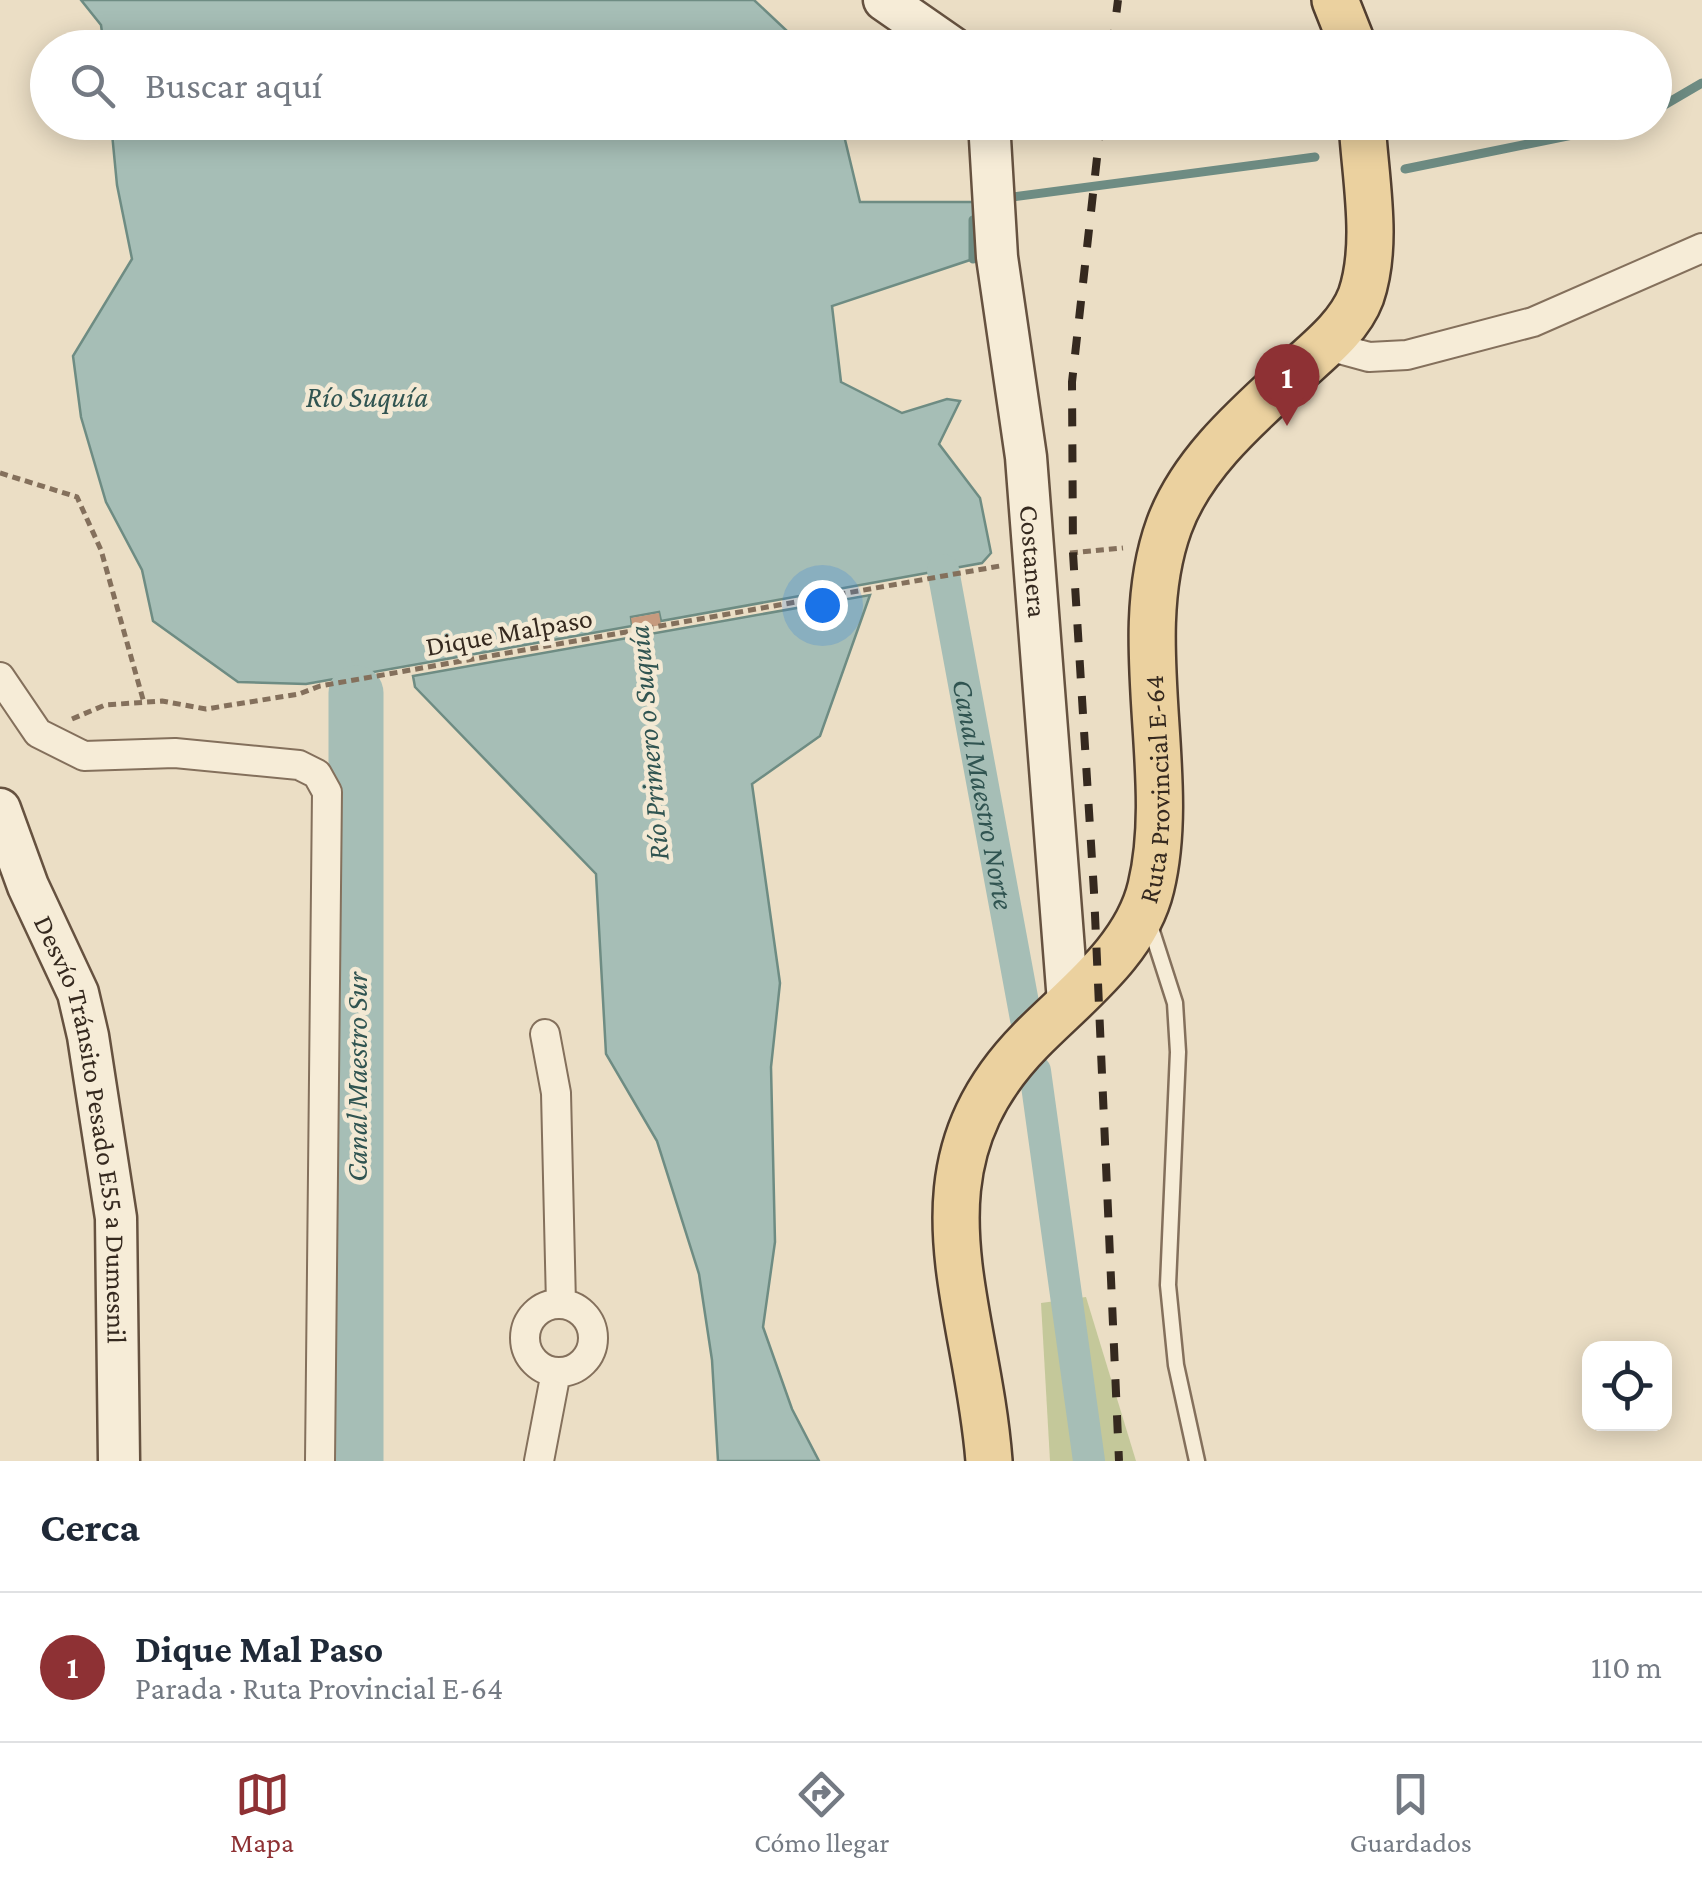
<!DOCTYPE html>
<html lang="es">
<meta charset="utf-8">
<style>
:root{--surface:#fff;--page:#f2f2f3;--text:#1f2937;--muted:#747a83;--line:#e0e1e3;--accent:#8e3134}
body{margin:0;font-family:"Crimson Pro",serif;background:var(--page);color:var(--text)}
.controls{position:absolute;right:30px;bottom:30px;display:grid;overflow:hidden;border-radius:20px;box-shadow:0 5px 25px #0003}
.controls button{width:90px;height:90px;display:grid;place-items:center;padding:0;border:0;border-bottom:2px solid var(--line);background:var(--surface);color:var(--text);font:50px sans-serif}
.you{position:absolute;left:822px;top:605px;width:35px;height:35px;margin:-25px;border:8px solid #fff;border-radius:50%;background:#1a73e8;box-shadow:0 0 0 15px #1a73e833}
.badge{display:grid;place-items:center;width:65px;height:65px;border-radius:50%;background:var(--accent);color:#fff;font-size:32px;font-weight:700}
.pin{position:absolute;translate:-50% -82px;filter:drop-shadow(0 2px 5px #0008)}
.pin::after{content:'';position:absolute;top:52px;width:35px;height:30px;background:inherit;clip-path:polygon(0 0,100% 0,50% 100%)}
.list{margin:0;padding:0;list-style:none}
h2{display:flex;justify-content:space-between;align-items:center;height:130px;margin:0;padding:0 40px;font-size:42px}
h2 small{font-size:32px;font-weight:400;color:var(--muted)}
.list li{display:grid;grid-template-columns:65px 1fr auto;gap:30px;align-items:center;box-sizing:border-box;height:150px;padding:0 40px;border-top:2px solid var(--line)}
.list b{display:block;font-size:38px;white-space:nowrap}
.list p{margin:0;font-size:32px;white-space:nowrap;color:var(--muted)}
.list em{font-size:32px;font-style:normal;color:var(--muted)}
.icon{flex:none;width:55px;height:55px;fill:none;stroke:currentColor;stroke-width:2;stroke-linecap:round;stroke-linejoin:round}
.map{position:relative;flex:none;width:1702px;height:1461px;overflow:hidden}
.search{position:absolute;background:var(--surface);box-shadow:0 5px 25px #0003;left:30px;right:30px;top:30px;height:110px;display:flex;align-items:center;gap:25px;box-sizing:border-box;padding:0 35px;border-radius:55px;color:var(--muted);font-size:38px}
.sheet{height:280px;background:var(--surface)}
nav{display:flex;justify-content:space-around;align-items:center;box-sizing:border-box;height:140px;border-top:2px solid var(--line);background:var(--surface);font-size:28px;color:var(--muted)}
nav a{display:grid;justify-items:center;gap:5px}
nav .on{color:var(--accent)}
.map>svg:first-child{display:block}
.green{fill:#c4c89a}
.water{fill:#a6beb6;stroke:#6e8c83;stroke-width:2.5}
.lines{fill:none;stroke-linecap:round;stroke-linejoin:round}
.stream{stroke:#6e8c83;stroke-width:9}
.canal{stroke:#a6beb6;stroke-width:32}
.river{stroke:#a6beb6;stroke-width:55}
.building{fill:#c69a7e}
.lane-casing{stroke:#84705c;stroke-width:19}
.street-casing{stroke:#84705c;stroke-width:32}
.secondary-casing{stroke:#665240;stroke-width:45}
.primary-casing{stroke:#523f30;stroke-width:50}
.path{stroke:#84705c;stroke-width:5;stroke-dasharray:8 5;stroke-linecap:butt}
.lane{stroke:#f6ecd7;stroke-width:14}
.street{stroke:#f6ecd7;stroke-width:28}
.secondary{stroke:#f6ecd7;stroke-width:40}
.primary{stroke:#ebd19f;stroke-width:45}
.rail{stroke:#35291f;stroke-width:8;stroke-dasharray:18 18;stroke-linecap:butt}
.labels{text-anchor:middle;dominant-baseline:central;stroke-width:9;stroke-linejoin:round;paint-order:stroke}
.street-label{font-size:28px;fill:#35291f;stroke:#f3e9d4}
.water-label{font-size:30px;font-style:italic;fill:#305451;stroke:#f3e9d4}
</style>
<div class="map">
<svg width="1702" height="1461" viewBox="0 0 1702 1461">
<rect width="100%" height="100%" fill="#ebdec5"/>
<path class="green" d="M1086,1297L1136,1461H1050L1041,1303Z"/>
<path class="water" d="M81,0H754L804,47H104L101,25Z
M111,123H841L860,202H973V259L832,306L841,382L902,413L947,399L960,401L939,444L980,498L991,553L982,563L661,621L659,612L631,617L632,626L306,684L238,682L153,621L142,570L106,502L81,417L73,356L132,259L117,185Z
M870,595L820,736L752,784L780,983L771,1067L775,1242L763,1327L792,1409L819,1461H718L712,1360L699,1274L657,1141L606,1054L596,874L415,687L413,676Z"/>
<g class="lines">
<path class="stream" d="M1654,111L1702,83
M1405,169L1636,122
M1005,198L1315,157
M973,220V259"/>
<g class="canal">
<path id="s1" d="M943,570L1026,1019"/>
<path d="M1035,1071L1089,1461"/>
</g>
<path class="river" d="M356,693V1461"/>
</g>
<path class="building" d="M659,613L661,625L633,630L631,618Z"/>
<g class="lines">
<g class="lane-casing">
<path id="lane" d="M1149,922L1175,1003L1178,1052L1168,1285L1176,1365L1197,1461"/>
</g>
<g class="street-casing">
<path id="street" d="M1325,345L1369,357L1407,355L1533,322L1702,248
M0,677L38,733L84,756L175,753L299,765L317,774L327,792L320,1461
M545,1034L556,1093L561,1304
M525 1338a34 34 0 1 1 68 0a34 34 0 1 1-68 0Z
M539,1461L556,1372"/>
</g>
<g class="secondary-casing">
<g id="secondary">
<path d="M884,0L953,48"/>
<path id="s2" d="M989,122L997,257L1026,457L1068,1002"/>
<path id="s3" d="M0,809L28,886L78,993L88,1036L116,1218L119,1461"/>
</g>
</g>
<g class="primary-casing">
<g id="primary">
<path d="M1335,0L1354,48"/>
<path id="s4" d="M989,1461C977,1302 901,1172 1031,1040C1075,995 1136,951 1151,887C1178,776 1128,639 1169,526C1191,465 1246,417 1292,375C1317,352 1349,328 1361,296C1379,243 1365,177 1362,122"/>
</g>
</g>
<path class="path" d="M0,473L77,497L101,550L144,703
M1070,553L1123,548
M72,719L105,705L162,701L206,709L299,694L320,686L1000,566"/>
<use href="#lane" class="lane"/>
<use href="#street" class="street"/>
<use href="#secondary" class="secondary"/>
<use href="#primary" class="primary"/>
<path class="rail" d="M1112,48L1118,0
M1101,122L1072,382L1073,553L1094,892L1119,1461"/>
</g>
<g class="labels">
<g class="street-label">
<text stroke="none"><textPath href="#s2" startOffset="442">Costanera</textPath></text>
<text transform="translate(509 632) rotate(-10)">Dique Malpaso</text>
<text stroke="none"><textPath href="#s4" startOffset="740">Ruta Provincial E-64</textPath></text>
<text stroke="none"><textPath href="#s3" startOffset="335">Desvío Tránsito Pesado E55 a Dumesnil</textPath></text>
</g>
<g class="water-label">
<text x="367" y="396">Río Suquía</text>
<text transform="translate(648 743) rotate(-95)">Río Primero o Suquía</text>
<text stroke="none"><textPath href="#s1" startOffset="228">Canal Maestro Norte</textPath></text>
<text transform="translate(356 1077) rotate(-90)">Canal Maestro Sur</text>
</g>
</g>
</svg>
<div class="controls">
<button><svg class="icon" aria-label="locate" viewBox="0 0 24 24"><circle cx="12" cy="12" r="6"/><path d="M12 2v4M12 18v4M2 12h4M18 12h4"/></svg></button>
</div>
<div class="you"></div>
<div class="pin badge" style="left:1287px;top:426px">1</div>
<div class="search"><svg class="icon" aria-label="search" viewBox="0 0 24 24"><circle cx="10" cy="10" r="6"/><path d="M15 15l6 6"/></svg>Buscar aquí</div>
</div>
<section class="sheet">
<h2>Cerca<small></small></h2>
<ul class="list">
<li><span class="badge">1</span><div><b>Dique Mal Paso</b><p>Parada · Ruta Provincial E-64</p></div><em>110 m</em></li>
</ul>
</section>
<nav>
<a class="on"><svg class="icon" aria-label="map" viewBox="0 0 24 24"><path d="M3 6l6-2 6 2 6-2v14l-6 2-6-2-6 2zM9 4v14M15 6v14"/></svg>Mapa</a>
<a><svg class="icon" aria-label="directions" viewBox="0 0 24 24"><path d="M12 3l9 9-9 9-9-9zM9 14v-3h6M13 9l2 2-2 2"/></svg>Cómo llegar</a>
<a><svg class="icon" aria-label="saved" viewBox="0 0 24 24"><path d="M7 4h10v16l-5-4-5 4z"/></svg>Guardados</a>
</nav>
